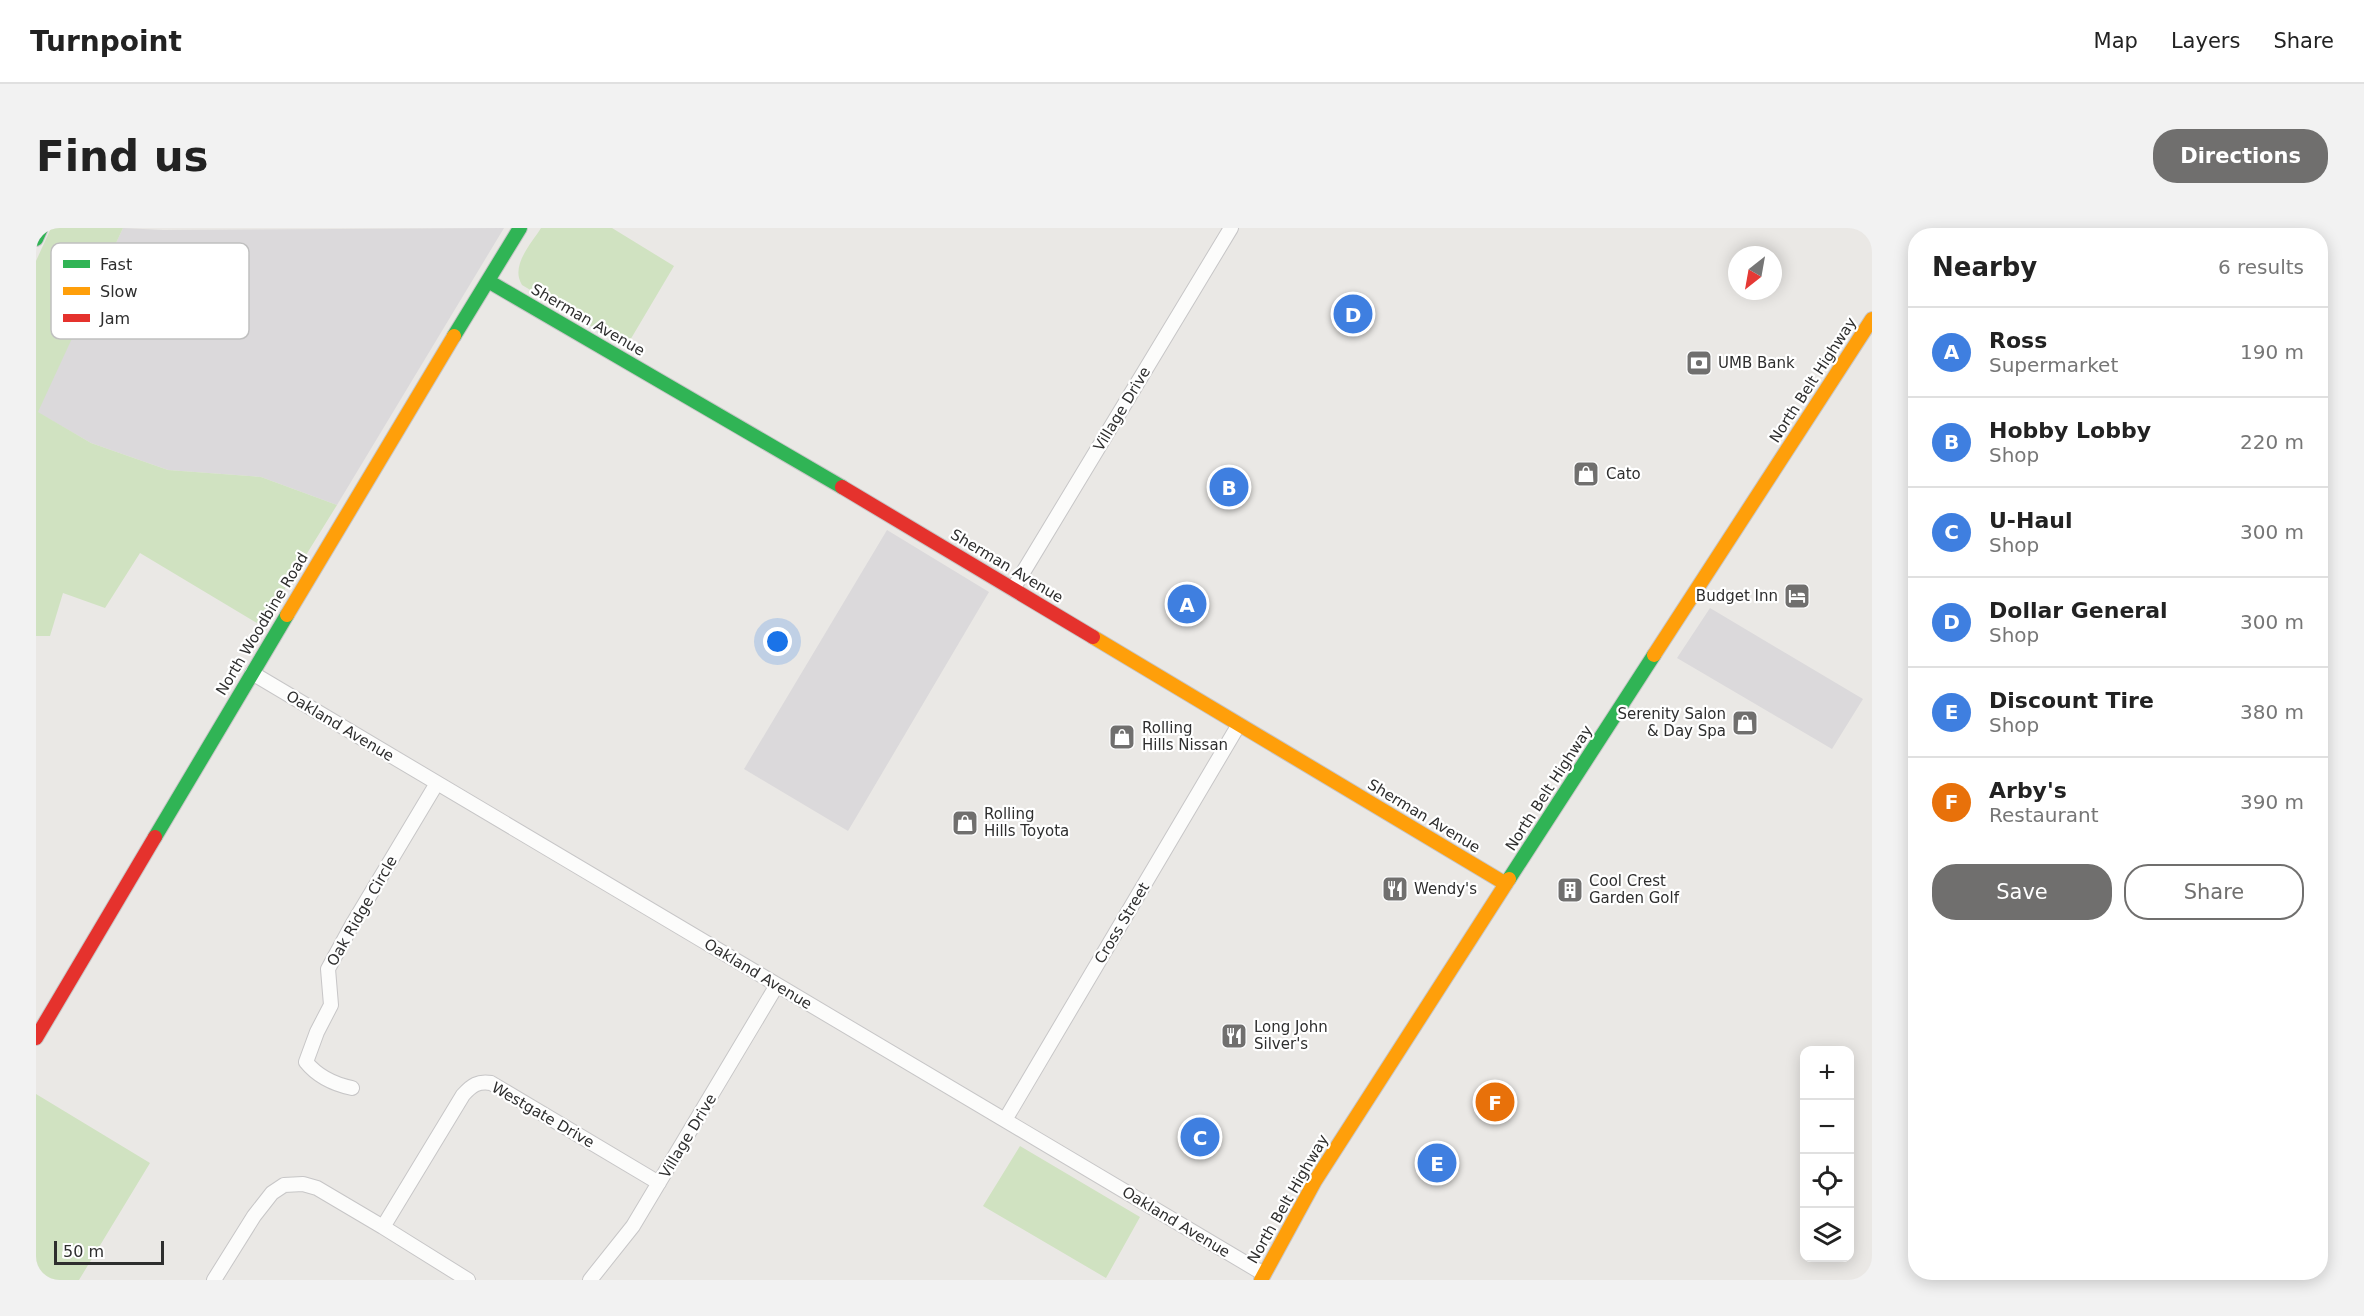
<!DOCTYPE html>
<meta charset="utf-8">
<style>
:root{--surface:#fff;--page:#f2f2f2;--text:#222;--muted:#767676;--line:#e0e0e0;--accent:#706f6e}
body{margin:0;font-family:"DejaVu Sans",sans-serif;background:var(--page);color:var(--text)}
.controls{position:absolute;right:18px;bottom:18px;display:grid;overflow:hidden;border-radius:12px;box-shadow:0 3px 15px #0003}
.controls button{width:54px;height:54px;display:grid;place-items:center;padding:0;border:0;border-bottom:2px solid var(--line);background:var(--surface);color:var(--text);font:30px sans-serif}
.compass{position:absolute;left:1692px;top:18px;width:54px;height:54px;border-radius:50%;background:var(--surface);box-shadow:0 3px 15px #0003;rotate:211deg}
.scale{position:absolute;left:18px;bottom:15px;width:110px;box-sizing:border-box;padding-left:6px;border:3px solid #2e2e2e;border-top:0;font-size:16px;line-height:21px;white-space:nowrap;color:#2e2e2e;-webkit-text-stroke:4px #fff;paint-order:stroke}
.you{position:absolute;left:742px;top:414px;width:21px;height:21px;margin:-15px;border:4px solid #fff;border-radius:50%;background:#1a73e8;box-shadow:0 0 0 9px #1a73e833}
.badge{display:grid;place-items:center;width:39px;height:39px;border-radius:50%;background:var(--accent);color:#fff;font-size:20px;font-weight:700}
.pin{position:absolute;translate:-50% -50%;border:3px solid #fff;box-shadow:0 2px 6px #0006}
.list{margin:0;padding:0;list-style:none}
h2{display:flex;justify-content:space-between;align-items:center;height:78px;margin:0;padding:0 24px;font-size:26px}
h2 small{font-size:20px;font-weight:400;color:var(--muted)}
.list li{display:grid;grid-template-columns:39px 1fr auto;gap:18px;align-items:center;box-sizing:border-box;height:90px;padding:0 24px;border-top:2px solid var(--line)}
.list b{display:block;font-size:22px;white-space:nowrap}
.list p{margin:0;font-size:20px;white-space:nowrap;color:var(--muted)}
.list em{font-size:20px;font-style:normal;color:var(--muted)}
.actions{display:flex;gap:12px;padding:18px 24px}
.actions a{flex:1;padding:14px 0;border:2px solid var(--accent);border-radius:24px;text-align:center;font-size:21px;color:var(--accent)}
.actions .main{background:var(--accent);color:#fff}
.icon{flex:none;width:33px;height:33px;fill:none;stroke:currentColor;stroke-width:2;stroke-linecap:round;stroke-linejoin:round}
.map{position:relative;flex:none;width:1836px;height:1052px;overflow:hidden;border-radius:24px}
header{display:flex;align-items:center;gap:36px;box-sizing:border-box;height:84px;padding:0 30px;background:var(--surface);border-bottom:2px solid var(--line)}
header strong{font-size:28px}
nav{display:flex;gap:33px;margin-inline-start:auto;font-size:21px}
.intro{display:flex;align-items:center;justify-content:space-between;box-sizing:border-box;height:144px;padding:0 36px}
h1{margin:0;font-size:42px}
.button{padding:15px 27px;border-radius:24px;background:var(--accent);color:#fff;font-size:21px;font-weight:700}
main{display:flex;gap:36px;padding:0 36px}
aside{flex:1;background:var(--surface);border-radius:24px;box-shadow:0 3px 15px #0003}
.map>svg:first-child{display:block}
.industrial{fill:#dbd9db}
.green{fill:#d0e2c1}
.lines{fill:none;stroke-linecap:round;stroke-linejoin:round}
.street-casing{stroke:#c7c6c7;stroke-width:16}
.fast-casing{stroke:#c7c6c7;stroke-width:16}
.slow-casing{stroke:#c7c6c7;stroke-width:16}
.jam-casing{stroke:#c7c6c7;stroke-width:16}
.street{stroke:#fcfcfb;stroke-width:14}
.fast{stroke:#30b455;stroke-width:14}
.slow{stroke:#ff9f0a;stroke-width:14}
.jam{stroke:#e5322d;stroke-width:14}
.labels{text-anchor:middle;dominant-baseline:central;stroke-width:4.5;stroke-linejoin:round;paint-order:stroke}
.street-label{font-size:15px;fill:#2e2e2e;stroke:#fff}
.poi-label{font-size:15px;fill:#2e2e2e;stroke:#fff;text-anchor:start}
.key{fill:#fff;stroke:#c0c0c0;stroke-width:1.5}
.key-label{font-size:16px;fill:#2e2e2e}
</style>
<header>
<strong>Turnpoint</strong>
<nav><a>Map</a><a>Layers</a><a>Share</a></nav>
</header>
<div class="intro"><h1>Find us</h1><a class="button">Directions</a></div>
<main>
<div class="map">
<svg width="1836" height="1052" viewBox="0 0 1836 1052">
<rect width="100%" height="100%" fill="#eae8e5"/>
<path class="industrial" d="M87,0L127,2L468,0L301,277L225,249L132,242L55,215L1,184Z
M851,302L953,364L812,603L708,541Z
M1674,380L1827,471L1796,521L1641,430Z"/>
<path class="green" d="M15,0H87L2,184L55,215L132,242L225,249L301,277L226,398L104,325L69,380L27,365L14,408H0V33Z
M505,0H576L638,38L590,119L486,57C474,38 495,16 505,0Z
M0,866L114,935L43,1052H0Z
M984,918L1104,989L1070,1050L947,978Z"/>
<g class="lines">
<g class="street-casing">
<path id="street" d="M977,361L1195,0
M216,445L1228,1046
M316,860C297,856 282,849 270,834L281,804L295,777L292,741L316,697L401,555
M969,892L1202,498
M347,999L427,867C436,857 442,853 455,855L623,955
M178,1052L218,988L236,965L248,957L267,956L281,960L347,999L432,1052
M554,1052L597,998L741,757"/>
</g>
<g class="fast-casing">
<path id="fast" d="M0,11L5,0
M452,53L806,259
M418,108L484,0
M119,609L251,387
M1473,651L1618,427"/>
</g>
<g class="slow-casing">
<path id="slow" d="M251,387L418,108
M1057,409L1470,656
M1618,427L1836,91
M1225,1052L1279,953L1473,651"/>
</g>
<g class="jam-casing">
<path id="jam" d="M806,259L1057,409
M0,810L119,609"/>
</g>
<use href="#street" class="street"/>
<use href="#fast" class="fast"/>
<use href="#slow" class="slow"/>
<use href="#jam" class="jam"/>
</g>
<defs>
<g id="bank-square" transform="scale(1.35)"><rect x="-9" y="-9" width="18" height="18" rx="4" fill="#706f6e" stroke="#fff"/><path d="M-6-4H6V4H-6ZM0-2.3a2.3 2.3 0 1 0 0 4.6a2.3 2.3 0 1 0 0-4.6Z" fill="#fff"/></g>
<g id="shop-square" transform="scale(1.35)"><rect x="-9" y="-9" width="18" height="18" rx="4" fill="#706f6e" stroke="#fff"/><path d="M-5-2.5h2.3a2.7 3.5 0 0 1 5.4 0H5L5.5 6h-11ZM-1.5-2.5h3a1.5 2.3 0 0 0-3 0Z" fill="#fff"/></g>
<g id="hotel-square" transform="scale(1.35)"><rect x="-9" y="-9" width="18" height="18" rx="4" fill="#706f6e" stroke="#fff"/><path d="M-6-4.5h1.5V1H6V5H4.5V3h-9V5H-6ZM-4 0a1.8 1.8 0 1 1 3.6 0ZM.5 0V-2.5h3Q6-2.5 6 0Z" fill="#fff"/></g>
<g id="restaurant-square" transform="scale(1.35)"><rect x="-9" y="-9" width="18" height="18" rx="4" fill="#706f6e" stroke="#fff"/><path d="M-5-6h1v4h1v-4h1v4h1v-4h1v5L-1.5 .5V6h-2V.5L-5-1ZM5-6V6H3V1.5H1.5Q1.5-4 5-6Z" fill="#fff"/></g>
<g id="building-square" transform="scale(1.35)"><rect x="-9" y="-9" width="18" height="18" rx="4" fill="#706f6e" stroke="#fff"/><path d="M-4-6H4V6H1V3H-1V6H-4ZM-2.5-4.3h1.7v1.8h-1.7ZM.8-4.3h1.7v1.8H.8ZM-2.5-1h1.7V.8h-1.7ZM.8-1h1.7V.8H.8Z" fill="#fff"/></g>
</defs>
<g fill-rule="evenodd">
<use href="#bank-square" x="1663" y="135"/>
<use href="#shop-square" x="1550" y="246"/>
<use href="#hotel-square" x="1761" y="368"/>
<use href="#shop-square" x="1709" y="495"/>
<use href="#shop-square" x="1086" y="509"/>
<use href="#shop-square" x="929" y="595"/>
<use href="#restaurant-square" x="1359" y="661"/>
<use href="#building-square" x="1534" y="662"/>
<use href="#restaurant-square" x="1198" y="808"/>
</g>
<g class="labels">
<g class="street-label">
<text transform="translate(552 92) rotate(30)">Sherman Avenue</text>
<text transform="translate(1777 152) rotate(-57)">North Belt Highway</text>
<text transform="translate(1086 181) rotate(-59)">Village Drive</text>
<text transform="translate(971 338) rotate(31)">Sherman Avenue</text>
<text transform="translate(226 396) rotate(-59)">North Woodbine Road</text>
<text transform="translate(304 498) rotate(31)">Oakland Avenue</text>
<text transform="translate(1513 560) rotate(-57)">North Belt Highway</text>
<text transform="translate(1388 588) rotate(31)">Sherman Avenue</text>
<text transform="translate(326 683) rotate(-60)">Oak Ridge Circle</text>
<text transform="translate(1086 695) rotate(-59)">Cross Street</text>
<text transform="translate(722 746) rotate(31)">Oakland Avenue</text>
<text transform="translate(507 887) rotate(30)">Westgate Drive</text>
<text transform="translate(652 908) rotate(-59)">Village Drive</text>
<text transform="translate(1252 971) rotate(-60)">North Belt Highway</text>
<text transform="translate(1140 994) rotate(31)">Oakland Avenue</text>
</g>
<g class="poi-label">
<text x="1682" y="135">UMB Bank</text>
<text x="1570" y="246">Cato</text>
<text x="1742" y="368" text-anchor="end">Budget Inn</text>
<text x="1690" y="486" text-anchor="end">Serenity Salon<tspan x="1690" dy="17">&amp; Day Spa</tspan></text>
<text x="1106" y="500">Rolling<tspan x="1106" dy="17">Hills Nissan</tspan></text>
<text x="948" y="586">Rolling<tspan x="948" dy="17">Hills Toyota</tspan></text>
<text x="1553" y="653">Cool Crest<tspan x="1553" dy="17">Garden Golf</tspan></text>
<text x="1378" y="661">Wendy's</text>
<text x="1218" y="799">Long John<tspan x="1218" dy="17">Silver's</tspan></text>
</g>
</g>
<rect x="15" y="15" width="198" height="96" rx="9" class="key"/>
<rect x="27" y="32" width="27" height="8" fill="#30b455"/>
<rect x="27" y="59" width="27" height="8" fill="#ff9f0a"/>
<rect x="27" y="86" width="27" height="8" fill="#e5322d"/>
<g class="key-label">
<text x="64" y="42">Fast</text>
<text x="64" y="69">Slow</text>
<text x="64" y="96">Jam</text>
</g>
</svg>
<div class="controls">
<button>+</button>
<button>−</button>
<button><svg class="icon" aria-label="locate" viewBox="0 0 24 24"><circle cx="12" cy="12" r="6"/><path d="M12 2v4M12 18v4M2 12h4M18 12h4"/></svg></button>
<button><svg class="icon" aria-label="layers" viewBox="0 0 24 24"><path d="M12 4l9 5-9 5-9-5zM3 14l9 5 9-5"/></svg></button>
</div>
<svg class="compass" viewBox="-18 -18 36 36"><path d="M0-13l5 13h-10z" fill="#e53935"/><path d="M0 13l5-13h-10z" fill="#767676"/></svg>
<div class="scale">50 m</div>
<div class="you"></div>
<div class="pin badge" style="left:1151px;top:376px;background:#3f7fe0">A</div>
<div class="pin badge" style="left:1193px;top:259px;background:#3f7fe0">B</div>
<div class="pin badge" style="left:1164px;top:909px;background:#3f7fe0">C</div>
<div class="pin badge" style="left:1317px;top:86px;background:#3f7fe0">D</div>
<div class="pin badge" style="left:1401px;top:935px;background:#3f7fe0">E</div>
<div class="pin badge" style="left:1459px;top:874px;background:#e8710a">F</div>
</div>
<aside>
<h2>Nearby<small>6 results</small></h2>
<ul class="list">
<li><span class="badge" style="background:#3f7fe0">A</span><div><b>Ross</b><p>Supermarket</p></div><em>190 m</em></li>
<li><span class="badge" style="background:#3f7fe0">B</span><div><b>Hobby Lobby</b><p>Shop</p></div><em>220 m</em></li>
<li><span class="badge" style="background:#3f7fe0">C</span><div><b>U-Haul</b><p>Shop</p></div><em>300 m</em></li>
<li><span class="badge" style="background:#3f7fe0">D</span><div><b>Dollar General</b><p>Shop</p></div><em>300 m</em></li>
<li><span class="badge" style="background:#3f7fe0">E</span><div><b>Discount Tire</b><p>Shop</p></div><em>380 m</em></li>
<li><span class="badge" style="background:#e8710a">F</span><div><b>Arby's</b><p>Restaurant</p></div><em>390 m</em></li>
</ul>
<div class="actions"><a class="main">Save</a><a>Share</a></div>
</aside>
</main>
